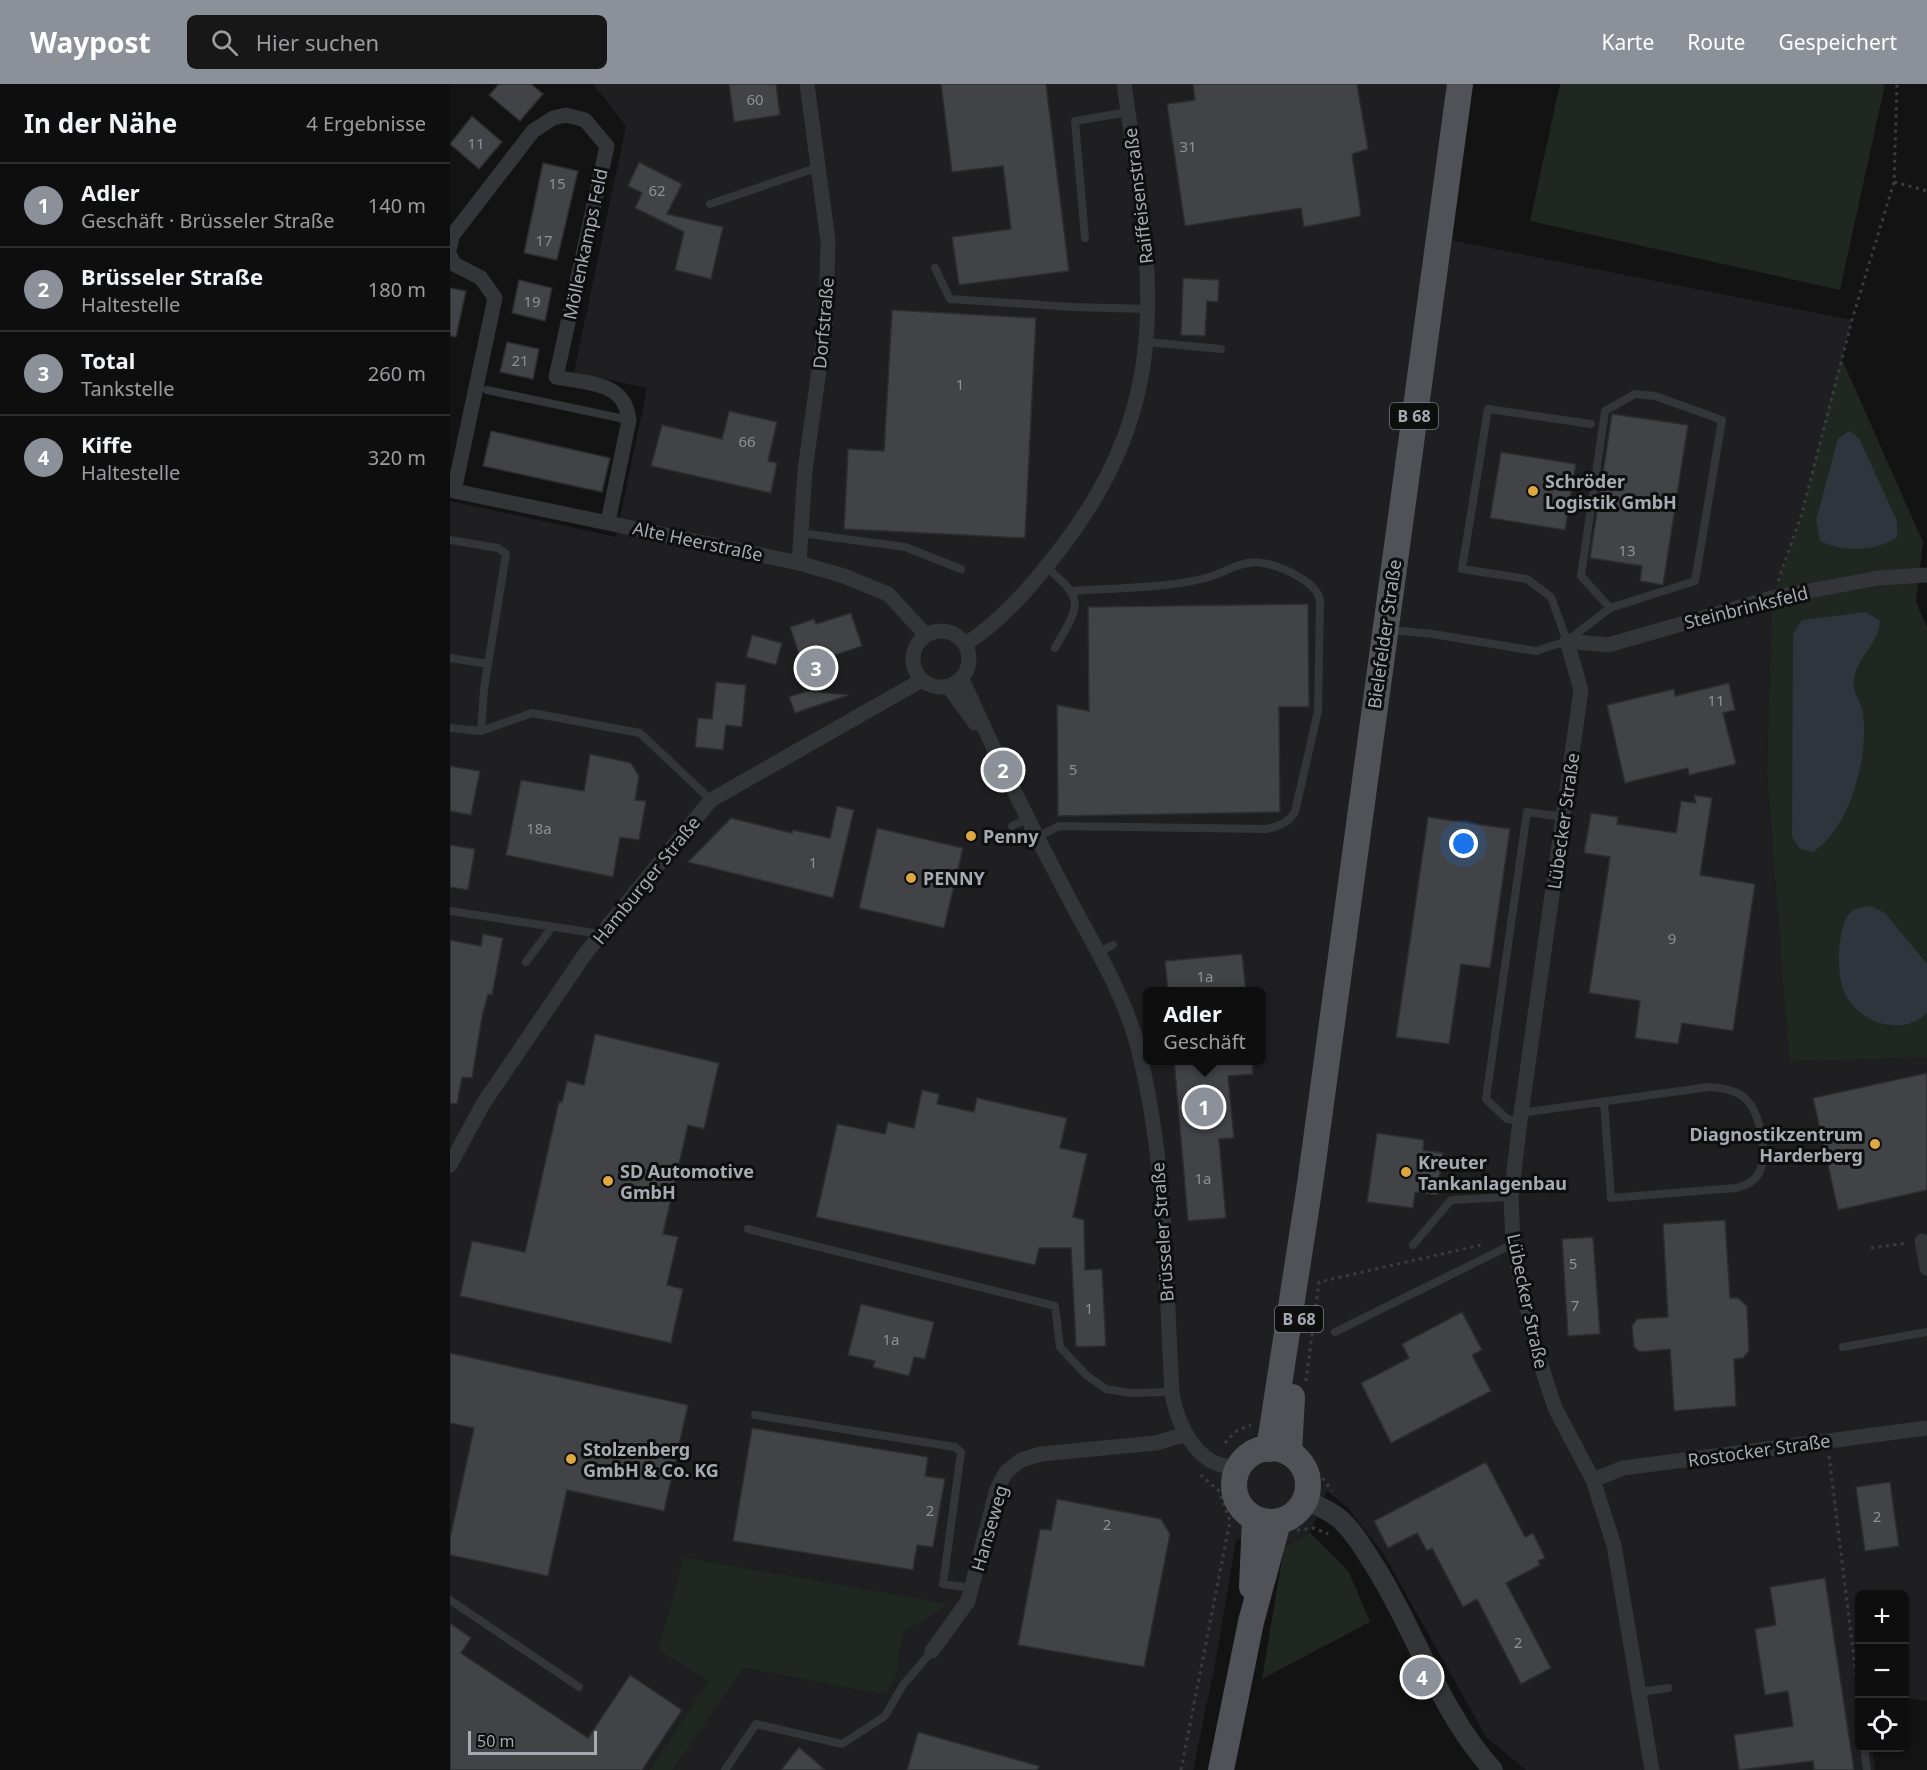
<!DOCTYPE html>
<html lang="de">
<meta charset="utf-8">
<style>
:root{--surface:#0e0e0f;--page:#171718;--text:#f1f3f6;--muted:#9b9c9e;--line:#2e2e2f;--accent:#8c9099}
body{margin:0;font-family:"Noto Sans",sans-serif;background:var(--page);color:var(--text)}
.controls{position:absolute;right:18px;bottom:18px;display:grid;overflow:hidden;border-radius:9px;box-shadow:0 2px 4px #0004}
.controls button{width:54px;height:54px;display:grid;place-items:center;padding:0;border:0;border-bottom:2px solid var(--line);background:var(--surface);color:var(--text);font:30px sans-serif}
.scale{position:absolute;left:18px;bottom:15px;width:129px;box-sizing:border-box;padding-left:6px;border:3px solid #a6aab3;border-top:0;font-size:16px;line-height:21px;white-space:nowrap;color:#a6aab3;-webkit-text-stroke:4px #0e0e0f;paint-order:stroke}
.you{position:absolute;left:1014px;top:760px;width:21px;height:21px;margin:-15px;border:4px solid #fff;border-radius:50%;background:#1a73e8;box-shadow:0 0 0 9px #1a73e833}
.badge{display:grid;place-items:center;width:39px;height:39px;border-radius:50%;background:var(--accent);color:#fff;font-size:20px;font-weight:700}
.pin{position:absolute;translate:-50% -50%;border:3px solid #fff;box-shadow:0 2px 6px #0006}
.popup{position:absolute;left:693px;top:903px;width:123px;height:78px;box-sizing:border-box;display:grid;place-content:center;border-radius:9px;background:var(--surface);filter:drop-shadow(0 2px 4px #0005);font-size:20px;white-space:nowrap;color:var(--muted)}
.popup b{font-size:22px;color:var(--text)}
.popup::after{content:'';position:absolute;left:50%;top:100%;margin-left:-12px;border:12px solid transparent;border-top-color:var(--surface)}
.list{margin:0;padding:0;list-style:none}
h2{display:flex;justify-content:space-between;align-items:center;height:78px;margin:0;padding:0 24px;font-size:26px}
h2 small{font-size:20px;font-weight:400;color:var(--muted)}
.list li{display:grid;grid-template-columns:39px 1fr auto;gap:18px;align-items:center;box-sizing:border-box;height:84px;padding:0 24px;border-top:2px solid var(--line)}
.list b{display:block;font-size:22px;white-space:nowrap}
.list p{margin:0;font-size:20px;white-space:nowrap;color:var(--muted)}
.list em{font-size:20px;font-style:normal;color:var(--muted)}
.icon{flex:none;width:33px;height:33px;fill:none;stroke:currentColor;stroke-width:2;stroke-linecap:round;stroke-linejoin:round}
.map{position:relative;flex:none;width:1477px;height:1686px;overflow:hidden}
header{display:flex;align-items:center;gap:36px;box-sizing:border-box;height:84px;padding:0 30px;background:var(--accent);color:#fff}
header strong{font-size:28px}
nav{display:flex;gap:33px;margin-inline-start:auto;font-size:21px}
.search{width:420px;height:54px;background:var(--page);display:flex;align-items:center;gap:15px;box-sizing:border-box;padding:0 21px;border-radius:9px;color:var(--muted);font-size:22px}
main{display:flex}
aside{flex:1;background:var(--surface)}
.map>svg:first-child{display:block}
.built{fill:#1f1f21;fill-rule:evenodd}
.green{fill:#202620}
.water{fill:#2e353c}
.building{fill:#424347;stroke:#2d2d30;stroke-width:1.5}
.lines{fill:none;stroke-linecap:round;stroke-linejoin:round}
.path{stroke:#3a3c40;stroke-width:3;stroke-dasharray:3 4.5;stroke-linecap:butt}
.service{stroke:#343539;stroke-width:8}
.minor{stroke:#343539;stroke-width:15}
.tertiary{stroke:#343539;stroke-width:20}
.primary{stroke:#515258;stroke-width:26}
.poi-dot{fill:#dea841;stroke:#0e0e0f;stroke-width:2}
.labels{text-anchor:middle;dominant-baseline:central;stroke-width:6;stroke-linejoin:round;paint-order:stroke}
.number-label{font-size:15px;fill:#8d9098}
.shield{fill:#0e0e0f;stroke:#787b82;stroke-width:1.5}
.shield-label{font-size:16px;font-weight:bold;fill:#a6aab3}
.street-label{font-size:18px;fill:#a6aab3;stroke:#0e0e0f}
.poi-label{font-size:18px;font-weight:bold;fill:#a6aab3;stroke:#0e0e0f;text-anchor:start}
</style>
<header>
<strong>Waypost</strong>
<div class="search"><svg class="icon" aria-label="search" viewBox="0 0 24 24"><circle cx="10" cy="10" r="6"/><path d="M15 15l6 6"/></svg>Hier suchen</div>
<nav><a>Karte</a><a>Route</a><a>Gespeichert</a></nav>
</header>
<main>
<aside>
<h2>In der Nähe<small>4 Ergebnisse</small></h2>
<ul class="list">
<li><span class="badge">1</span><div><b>Adler</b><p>Geschäft · Brüsseler Straße</p></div><em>140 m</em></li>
<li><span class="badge">2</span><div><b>Brüsseler Straße</b><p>Haltestelle</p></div><em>180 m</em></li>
<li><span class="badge">3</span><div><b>Total</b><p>Tankstelle</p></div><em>260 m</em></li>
<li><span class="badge">4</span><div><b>Kiffe</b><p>Haltestelle</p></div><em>320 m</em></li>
</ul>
</aside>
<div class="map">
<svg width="1477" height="1686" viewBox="0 0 1477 1686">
<rect width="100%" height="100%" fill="#131314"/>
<path class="built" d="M143,0H1011L990,154L1402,236L1352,429L1322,514L1317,688L1339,978L1477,973V1617L1455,1614L1454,1510H1410V1664H1422L1425,1686H1076L1036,1653L933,1469L898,1424L877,1407L860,1449L834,1463L786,1455L764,1586L743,1686H223L292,1584L435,1611L446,1594L453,1549L499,1520L235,1473L208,1566L258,1597L199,1686H0V417L166,453L197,304L124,288L176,42ZM697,908H811V976H697Z"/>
<path class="green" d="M1110,0H1435L1390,206L1080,137Z
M1391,273L1473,458L1466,518L1477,543V973L1339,978L1317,688L1322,514L1352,429Z
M860,1449L899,1488L920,1538L812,1595L834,1463Z
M234,1473L500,1520L453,1549L446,1594L435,1611L293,1584L223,1686H199L258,1597L208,1566Z"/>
<path class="water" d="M1399,347L1409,354L1447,437V453C1427,468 1392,468 1370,457L1366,436L1388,355Z
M1416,528L1430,537C1428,562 1407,573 1404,595C1401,606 1412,619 1413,630C1419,673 1400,744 1363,768L1350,765L1342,753L1343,550L1352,536Z
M1421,822L1435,829L1477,880V929C1453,953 1410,940 1395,910C1386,891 1387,852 1397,833C1402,824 1412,823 1421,822Z"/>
<path class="building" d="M49,0H81L93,10L70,37L39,11Z
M279,0H326L330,31L284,38Z
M491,0H596L619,187L509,201L502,153L561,145L553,82L502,88Z
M743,0H907L918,65L902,70L911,132L854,143L851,124L735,142L717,20L745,16Z
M22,32L52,58L29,85L0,60Z
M189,78L232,100L217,130L273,143L261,195L225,186L234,148L185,124L192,109L178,102Z
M93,79L128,87L107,176L74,169Z
M733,194L769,196L768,218L757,217L755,252L731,251Z
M69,196L102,204L95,237L62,229Z
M0,204L16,207L6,253L0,252Z
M442,226L586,234L575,454L394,445L398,365L434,367Z
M57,258L89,265L83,295L50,288Z
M279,327L327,338L318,377L327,379L321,409L201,382L212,341L272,355Z
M1162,330L1238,341L1213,501L1190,497L1192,482L1140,474Z
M41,347L160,374L152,408L33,382Z
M1051,368L1126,380L1115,446L1040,434Z
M858,520L859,623H829L830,728L608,732L607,621L639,627L638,523Z
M401,529L412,562L376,574L383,596L355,588L340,543L364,535L366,540Z
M302,551L332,559L326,581L296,573Z
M266,598L296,601L292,643L276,641L273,666L245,663L248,634L262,635Z
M1279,599L1285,626L1273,629L1286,680L1239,691L1238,684L1175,699L1157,621L1224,605L1225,612Z
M357,607L399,611L345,629L339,613Z
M140,670L181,679L189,692L185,716L196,717L189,756L170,753L163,793L56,771L71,696L134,707Z
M0,682L30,687L21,731L0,727Z
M1244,711L1262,714L1250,791L1305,800L1283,947L1232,939L1228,960L1185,954L1190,917L1139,909L1160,773L1134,769L1141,729L1168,733L1167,740L1226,749L1231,717L1246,719Z
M387,722L404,726L383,814L238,778L281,734L342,749L343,746L380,754Z
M978,733L1060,745L1040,884L1011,880L999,960L946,953Z
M427,744L513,764L494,844L409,824Z
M0,761L25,765L18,806L0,803Z
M33,850L53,854L42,911L38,910L32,933L22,994L12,993L7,1020L0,1019V856L31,862Z
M792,870L796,908H718L715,877Z
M145,950L269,979L254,1045L238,1041L213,1150L228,1153L217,1201L233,1205L221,1259L10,1212L22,1157L75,1168L109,1017L112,1018L117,997L134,1001Z
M724,976H802L803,990L778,992L784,1054L769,1055L776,1134L738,1137Z
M1477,989V1106L1388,1126L1363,1014Z
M472,1006L489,1010L487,1020L524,1028L527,1014L617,1034L610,1064L637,1070L623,1133L634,1136L635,1186L652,1185L656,1262L626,1263L621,1164H589L585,1181L366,1133L387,1040L435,1050L438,1038L464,1044Z
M927,1049L974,1056L973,1066L993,1069L987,1111L965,1108L963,1124L917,1118Z
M1275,1136L1280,1214H1288L1297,1222L1299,1267L1293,1274L1284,1275L1286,1322L1224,1327L1220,1265L1190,1268L1184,1263L1182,1242L1187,1235L1218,1233L1213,1140Z
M1143,1153L1150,1250L1118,1252L1112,1155Z
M411,1220L484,1238L475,1275L464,1273L459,1292L423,1283L425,1277L398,1271Z
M1012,1228L1032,1266L1022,1271L1041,1307L941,1359L911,1299L959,1274L952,1260Z
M0,1269L238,1321L214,1427L117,1406L98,1492L0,1471V1454L24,1344L0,1339Z
M302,1344L478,1373L475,1392L495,1395L483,1463L467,1461L463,1486L283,1457Z
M1036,1378L1075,1453L1083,1449L1095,1474L1088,1477L1090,1481L1056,1499L1101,1584L1071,1600L1027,1515L1013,1523L982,1464L977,1467L967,1449L938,1464L924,1437Z
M1440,1398L1449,1462L1415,1467L1406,1403Z
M607,1415L711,1435L720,1450L694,1583L568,1561L590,1445L601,1446Z
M1375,1494L1404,1686H1364L1363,1677L1289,1686L1284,1651L1343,1642L1338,1607L1315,1611L1305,1545L1326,1541L1320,1503Z
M0,1539L21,1554L11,1569L138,1654L180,1591L232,1626L192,1686H0Z
M468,1648L589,1682L588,1686H457Z
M349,1663L375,1686H331Z"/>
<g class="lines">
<path class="path" d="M1444,98L1477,107
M1328,497L1352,429L1402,236L1444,98L1447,0
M1421,1164L1458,1159
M856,1297L869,1198L1031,1161
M775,1359L785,1348L801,1341
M1379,1372L1410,1623
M859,1376L882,1407
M847,1446L864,1444L878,1450
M731,1686L780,1437L769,1407L751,1391"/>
<path class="service" d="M260,120L369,83
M635,154L625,37L678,28
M485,184L500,215L623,223L698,225
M697,258L771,265
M37,306L179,336
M351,449L455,463L511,485
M0,456L48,464L56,470L34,605L31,647
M596,483C637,517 629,521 605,564
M939,546L983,550L1086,567L1117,557L1160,524L1245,497L1272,336L1205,312L1185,310L1155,327L1131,492L1160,524
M1117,557L1101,513L1077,495L1012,485L1038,325L1141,340
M0,574L38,580
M0,644L31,647L82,629L190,649L261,716
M562,742L577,735
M587,753L609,742L816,745C829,742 838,739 845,728L868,627L870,516C866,497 831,482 812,479C794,475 776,488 759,493C723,504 662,504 623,507
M0,827L151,850
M647,869L663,861
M76,878L102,843
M1071,1029L1259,1003C1270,1004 1281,1005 1291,1011C1310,1024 1319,1069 1309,1089C1304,1098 1296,1101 1286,1104L1161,1114L1154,1018
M1070,1037L1057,1035L1036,1015L1077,728L1113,733
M298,1145L605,1222L610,1263L636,1291L656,1305L681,1309L722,1308
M963,1161L1001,1116L1061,1113
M885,1248L1063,1160
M1393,1263L1477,1248
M305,1331L505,1363L511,1368L493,1500L522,1504
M0,1516L129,1603
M1189,1608L1218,1604
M1414,1664L1417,1686
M275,1686L306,1640L392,1660L435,1632L453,1601L482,1567"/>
<path class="minor" d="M0,163L2,152L83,47L103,34L116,31L135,36L157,62L106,293C138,300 175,297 179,336L158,438
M0,171L4,180L31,194L45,214L4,407
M0,406L349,479L394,492L438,510L476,551
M349,479L355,386L376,236L378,157L357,0
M463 575a28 28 0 1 1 56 0a28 28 0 1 1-56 0Z
M516,560C555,534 585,498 614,460C731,306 699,177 674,0
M512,595C544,667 578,737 615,807C639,853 670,902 685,953C717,1068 715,1191 722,1308C725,1332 739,1364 761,1377C768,1381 779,1383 788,1385
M498,602L525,639
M0,1081L33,1020L135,870L261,716L472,596
M1472,1157L1477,1184
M1143,1396L1173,1384L1477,1344
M482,1567L518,1517L547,1405L556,1388L571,1376L591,1370L706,1359L736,1350
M1202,1686L1164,1461L1143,1396L1105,1324L1087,1269L1063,1160L1061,1113L1070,1037L1131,606L1117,557L1158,561L1322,514L1428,494L1477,491"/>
<path class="tertiary" d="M855,1416C867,1421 881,1427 891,1436C906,1450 915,1467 926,1484C967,1550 990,1628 1043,1686"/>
<path class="primary" d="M784 1401a37 37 0 1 1 74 0a37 37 0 1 1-74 0Z
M819,1365L860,1100L1010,0
M839,1369L842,1313
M802,1503L805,1435
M771,1686L801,1538L828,1438"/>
</g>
<g class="poi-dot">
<circle cx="1083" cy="407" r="6"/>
<circle cx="521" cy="752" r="6"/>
<circle cx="461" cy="794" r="6"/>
<circle cx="1425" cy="1060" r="6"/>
<circle cx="956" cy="1088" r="6"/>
<circle cx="158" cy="1097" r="6"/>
<circle cx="121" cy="1375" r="6"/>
</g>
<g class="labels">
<g class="number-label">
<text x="305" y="15">60</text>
<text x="26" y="59">11</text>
<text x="738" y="62">31</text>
<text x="107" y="99">15</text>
<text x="207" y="106">62</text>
<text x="94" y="156">17</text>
<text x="82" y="217">19</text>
<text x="70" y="276">21</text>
<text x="510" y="300">1</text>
<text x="297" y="357">66</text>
<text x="1177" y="466">13</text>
<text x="1266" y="616">11</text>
<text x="623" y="685">5</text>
<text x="89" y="744">18a</text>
<text x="363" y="778">1</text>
<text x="1222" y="854">9</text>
<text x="755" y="892">1a</text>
<text x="753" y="1094">1a</text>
<text x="1123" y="1179">5</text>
<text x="1125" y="1221">7</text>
<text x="639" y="1224">1</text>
<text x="441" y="1255">1a</text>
<text x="480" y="1426">2</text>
<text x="1427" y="1432">2</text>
<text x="657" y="1440">2</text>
<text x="1068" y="1558">2</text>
</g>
<g class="shield">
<rect x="940" y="319" width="48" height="26" rx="4.5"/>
<rect x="825" y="1222" width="48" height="26" rx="4.5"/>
</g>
<g class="shield-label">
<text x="964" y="332">B 68</text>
<text x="849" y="1235">B 68</text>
</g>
<g class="street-label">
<text transform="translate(688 112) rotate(-97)">Raiffeisenstraße</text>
<text transform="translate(135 160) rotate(-78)">Möllenkamps Feld</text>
<text transform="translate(373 239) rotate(-85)">Dorfstraße</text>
<text transform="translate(248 457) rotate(12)">Alte Heerstraße</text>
<text transform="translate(1296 523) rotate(-14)">Steinbrinksfeld</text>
<text transform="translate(934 550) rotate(-82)">Bielefelder Straße</text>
<text transform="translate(1113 737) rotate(-82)">Lübecker Straße</text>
<text transform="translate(196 796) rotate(-51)">Hamburger Straße</text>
<text transform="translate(712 1148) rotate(-94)">Brüsseler Straße</text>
<text transform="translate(1078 1217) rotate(78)">Lübecker Straße</text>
<text transform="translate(1309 1366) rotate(-8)">Rostocker Straße</text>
<text transform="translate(539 1444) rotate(-74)">Hanseweg</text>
</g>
<g class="poi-label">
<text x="1095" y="397">Schröder<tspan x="1095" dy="21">Logistik GmbH</tspan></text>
<text x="533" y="752">Penny</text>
<text x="473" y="794">PENNY</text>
<text x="1413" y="1050" text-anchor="end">Diagnostikzentrum<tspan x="1413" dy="21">Harderberg</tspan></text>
<text x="968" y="1078">Kreuter<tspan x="968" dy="21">Tankanlagenbau</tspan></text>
<text x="170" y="1087">SD Automotive<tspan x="170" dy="21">GmbH</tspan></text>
<text x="133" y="1365">Stolzenberg<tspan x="133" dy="21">GmbH &amp; Co. KG</tspan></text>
</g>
</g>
</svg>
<div class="controls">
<button>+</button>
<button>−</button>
<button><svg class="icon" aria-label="locate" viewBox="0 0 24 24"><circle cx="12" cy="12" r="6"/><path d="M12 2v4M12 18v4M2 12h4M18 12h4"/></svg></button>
</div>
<div class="scale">50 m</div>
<div class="you"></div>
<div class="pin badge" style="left:754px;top:1023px">1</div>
<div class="popup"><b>Adler</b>Geschäft</div>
<div class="pin badge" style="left:553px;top:686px">2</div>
<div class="pin badge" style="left:366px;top:584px">3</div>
<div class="pin badge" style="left:972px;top:1593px">4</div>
</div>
</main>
